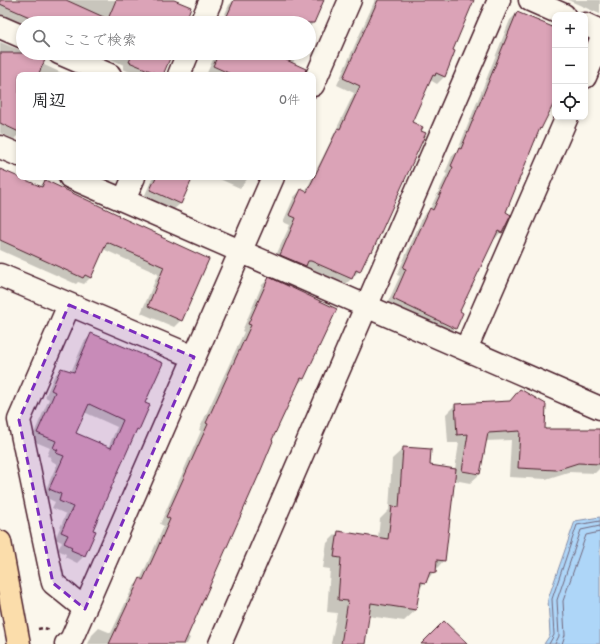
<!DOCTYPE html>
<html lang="ja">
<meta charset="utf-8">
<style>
:root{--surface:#fff;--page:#f6f6f6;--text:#202124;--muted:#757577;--line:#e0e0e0}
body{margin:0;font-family:Itim,"Klee One",sans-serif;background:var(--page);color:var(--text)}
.controls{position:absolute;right:12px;top:12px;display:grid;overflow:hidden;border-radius:8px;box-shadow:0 2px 6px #0003}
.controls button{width:36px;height:36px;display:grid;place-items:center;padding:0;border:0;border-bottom:1px solid var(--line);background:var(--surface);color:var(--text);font:20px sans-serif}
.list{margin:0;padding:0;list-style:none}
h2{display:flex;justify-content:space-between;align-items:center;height:52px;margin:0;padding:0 16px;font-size:17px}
h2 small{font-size:13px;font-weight:400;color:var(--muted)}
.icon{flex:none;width:22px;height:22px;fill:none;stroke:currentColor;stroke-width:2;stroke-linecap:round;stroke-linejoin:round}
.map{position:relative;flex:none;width:600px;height:644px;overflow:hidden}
.search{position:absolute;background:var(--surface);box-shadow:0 2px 6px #0003;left:16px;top:16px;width:300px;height:44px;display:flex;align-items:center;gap:10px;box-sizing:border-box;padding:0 14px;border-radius:22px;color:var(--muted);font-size:15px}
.panel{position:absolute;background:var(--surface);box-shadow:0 2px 6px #0003;left:16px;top:72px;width:300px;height:108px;border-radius:8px}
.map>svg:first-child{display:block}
.water{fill:#aed6f8;stroke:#868da6}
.shadow{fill:#0003;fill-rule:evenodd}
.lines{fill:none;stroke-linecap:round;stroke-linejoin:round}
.shore{stroke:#72687d;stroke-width:1}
.building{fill:#dba3b7;stroke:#4a1f2b;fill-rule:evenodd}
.minor-casing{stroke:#4a1f2b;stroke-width:25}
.major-casing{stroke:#4a1f2b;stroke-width:25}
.path{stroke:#4a1f2b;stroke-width:2.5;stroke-dasharray:4 3;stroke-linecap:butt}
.minor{stroke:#fbf7ec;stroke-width:22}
.major{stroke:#fbddab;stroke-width:22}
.marked{fill:#7b2cbf;fill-opacity:0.2;stroke:#7b2cbf;stroke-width:3;stroke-dasharray:8 5;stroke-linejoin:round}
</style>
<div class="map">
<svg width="600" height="644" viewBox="0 0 600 644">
<rect width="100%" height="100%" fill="#fbf7ec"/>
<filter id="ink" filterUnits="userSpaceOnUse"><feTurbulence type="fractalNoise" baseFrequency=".025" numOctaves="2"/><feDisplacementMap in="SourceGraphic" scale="8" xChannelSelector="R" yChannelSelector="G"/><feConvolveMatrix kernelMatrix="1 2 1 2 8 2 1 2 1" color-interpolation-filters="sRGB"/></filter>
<g filter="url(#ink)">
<path class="water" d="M600,517V644H544L550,635L548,599L575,521Z"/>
<path class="shadow" d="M0,0H172L184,23H23V24L0,14Z
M234,0H323L310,28L313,30L309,39V23H221L229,5Z
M375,0H473L452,51L454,52L444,77L437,84L430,80L410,122L371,251L366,257L359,271L344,286L273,262L290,225L283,222L294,197L301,190L305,192L313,177L354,93L337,85Z
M568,0H600V14Z
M517,13L555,29V100L538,131L504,213L501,232L495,239L493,238L458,312L455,328L448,335L386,306L400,276L397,275L423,216L430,209L447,174L445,173L452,156L457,152L510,20Z
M0,42L27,53L42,64L66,75H19V137L17,136L14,139L0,133Z
M97,53H171L162,75H137L123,69L124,65Z
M216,53H301L296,56L288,75H206Z
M0,170L39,187L45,181L161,236L181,320L174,327L141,313L158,274L103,249L91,277L84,284L78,282L76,284L0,250Z
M100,177H115L110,181Z
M153,177H192L180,204L173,210L144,197Z
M215,177H249L240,188Z
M269,278L303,379L296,386L270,441L187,636L190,638L187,644H88L92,635L99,628L111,633L133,587L140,580L164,526L160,524L201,431L199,430L244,332L242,331L262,285Z
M91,335L144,404L138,429L134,433L92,530L84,556L77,563L65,557L66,554L58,550L62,542L55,539L66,514L52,508L55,502L43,496L57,464L50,460L51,457L47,456L50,448L31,440L49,399L45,397L54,376L61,369L71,372L84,342ZM84,412L117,427L108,448L75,433Z
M520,390L544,430H600V468L595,473L568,472L546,479L509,477L511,440L485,441L480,474L470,483L454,480L444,560L419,589L416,610L404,621L368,616L364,644H331L337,613L327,612L330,569L323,568L327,543L338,532L378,538L380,519L389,510L392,459L404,448L429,466L455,469L459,443H448L446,414L455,405L509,402Z"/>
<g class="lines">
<path class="shore" d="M549,644L554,635L552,599L577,525L600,521
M555,644L559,636L557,600L581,530L600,526
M562,644L565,635L563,601L586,535L600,532"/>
</g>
<path class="building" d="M0,0H66L108,19L116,0H174L191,7L185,23H43L0,4Z
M234,0H324L314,23H224Z
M378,0H474L453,50L455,51L445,77L436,73L435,76L433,75L412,122L423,127L421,131L426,133L372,252L370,251L360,272L356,270L352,279L311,261H308L306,266L280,255L296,218L289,215L301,189L307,192L338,128L340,129L360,86L343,78Z
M517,12L555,28V101L541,129L540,128L506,212L511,215L502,233L498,231L460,311L463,313L456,329L393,299L406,269L403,268L419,232L430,208L433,210L453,167L451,166L459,148L461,149Z
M0,53H30L45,60L38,75H19V132L0,123Z
M133,53H166L171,56L163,75H160L129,62Z
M219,53H245L258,59L261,53H271L306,69L304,75H233L213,66Z
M0,169L42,187L45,180L119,215L118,216L162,236L161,237L209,259L182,321L148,306L164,267L107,242L91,278L85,275L83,278L0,240Z
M156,177H193L181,204L150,190Z
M269,277L337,309L304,379L301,378L272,440L273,441L261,470L184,644H109L140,578L143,580L158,547L170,519L166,517L208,424L206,423L251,325L248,324Z
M91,333L163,363L145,403L150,405L139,430L137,429L107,497L93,530L96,531L85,556L71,550L72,547L64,543L68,535L61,532L73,507L59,501L61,494L49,489L64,456L56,453L58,450L53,448L56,441L37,433L55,392L51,390L61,368L74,372ZM89,404L123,420L111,448L76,433Z
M520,389L546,404L545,429H600V464L578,463L556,470L518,468L520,431L488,433L480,474L462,471L468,434L457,435L455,404L510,401Z
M403,447L431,449L430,465L456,469L445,561L437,560L436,573L430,572L426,583L421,582L416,610L371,603L365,644H341L348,601L338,600L341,558L334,557L338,531L388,539L392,506L399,507Z
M444,621L468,644H421Z"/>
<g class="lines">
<g class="minor-casing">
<path id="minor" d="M530,0L564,15
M201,23L211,0
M585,24L600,31
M0,27L23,37
M59,53L110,75
M179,75L188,53
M585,77L600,42
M313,85L350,0
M0,147L19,155
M70,177L600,408
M124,200L134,177
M0,275L194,357
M69,305L19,420L53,583L85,609
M466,349L567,117
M66,644L71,640L273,177
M220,644L499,0"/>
</g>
<g class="major-casing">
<path id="major" d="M0,542L19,644"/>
</g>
<path class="path" d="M38,629L44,628L50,630"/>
<use href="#minor" class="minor"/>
<use href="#major" class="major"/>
</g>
</g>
<path class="marked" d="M69,305L194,357L85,609L53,583L19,420Z"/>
</svg>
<div class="controls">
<button>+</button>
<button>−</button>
<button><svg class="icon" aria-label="locate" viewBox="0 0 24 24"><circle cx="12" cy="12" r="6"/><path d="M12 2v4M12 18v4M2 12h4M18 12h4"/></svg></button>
</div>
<div class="search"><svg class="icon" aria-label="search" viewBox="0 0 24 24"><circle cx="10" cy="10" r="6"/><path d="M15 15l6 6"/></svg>ここで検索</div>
<section class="panel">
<h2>周辺<small>0件</small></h2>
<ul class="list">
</ul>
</section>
</div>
